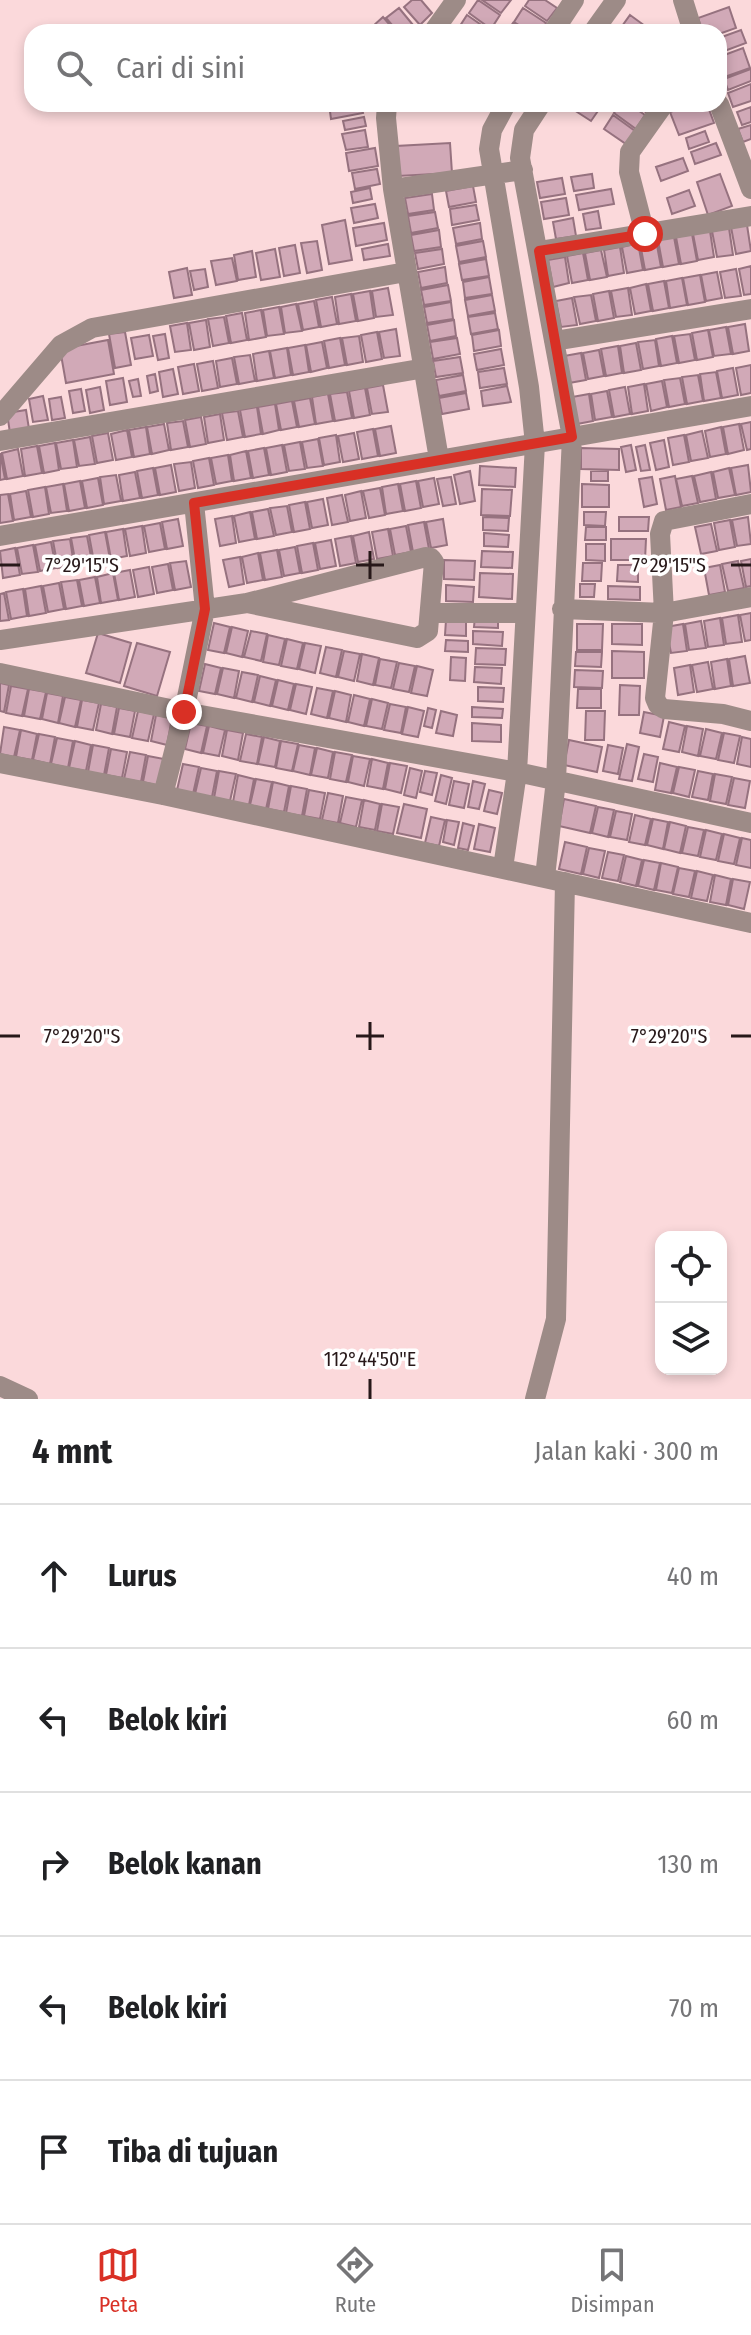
<!DOCTYPE html>
<html lang="id">
<meta charset="utf-8">
<style>
:root{--surface:#fff;--page:#f6f6f6;--text:#202124;--muted:#757577;--line:#e0e0e0;--accent:#d93025}
body{margin:0;font-family:"Fira Sans Condensed",sans-serif;background:var(--page);color:var(--text)}
.controls{position:absolute;right:24px;bottom:24px;display:grid;overflow:hidden;border-radius:16px;box-shadow:0 4px 12px #0003}
.controls button{width:72px;height:72px;display:grid;place-items:center;padding:0;border:0;border-bottom:2px solid var(--line);background:var(--surface);color:var(--text);font:40px sans-serif}
.stop{position:absolute;width:24px;height:24px;margin:-18px;border:6px solid #d93025;border-radius:50%;background:#fff}
.stop.end{background:#d93025;border-color:#fff;box-shadow:0 2px 8px #0008}
.list{margin:0;padding:0;list-style:none}
h2{display:flex;justify-content:space-between;align-items:center;height:104px;margin:0;padding:0 32px;font-size:34px}
h2 small{font-size:26px;font-weight:400;color:var(--muted)}
.list li{display:grid;grid-template-columns:52px 1fr auto;gap:24px;align-items:center;box-sizing:border-box;height:144px;padding:0 32px;border-top:2px solid var(--line)}
.list b{display:block;font-size:30px;white-space:nowrap}
.list em{font-size:26px;font-style:normal;color:var(--muted)}
.icon{flex:none;width:44px;height:44px;fill:none;stroke:currentColor;stroke-width:2;stroke-linecap:round;stroke-linejoin:round}
.map{position:relative;flex:none;width:751px;height:1399px;overflow:hidden}
.search{position:absolute;background:var(--surface);box-shadow:0 4px 12px #0003;left:24px;right:24px;top:24px;height:88px;display:flex;align-items:center;gap:20px;box-sizing:border-box;padding:0 28px;border-radius:24px;color:var(--muted);font-size:30px}
.sheet{height:824px;background:var(--surface)}
nav{display:flex;justify-content:space-around;align-items:center;box-sizing:border-box;height:112px;border-top:2px solid var(--line);background:var(--surface);font-size:22px;color:var(--muted)}
nav a{display:grid;justify-items:center;gap:4px}
nav .on{color:var(--accent)}
.map>svg:first-child{display:block}
.building{fill:#d1a9b7;stroke:#96727f;stroke-width:2}
.lines{fill:none;stroke-linecap:round;stroke-linejoin:round}
.minor{stroke:#9d8b87;stroke-width:20}
.route{stroke:#d93025;stroke-width:10}
.ticks{fill:none;stroke:#271819;stroke-width:3}
.ticks-label{font-size:20px;text-anchor:middle;fill:#271819;stroke:#fff;stroke-width:7;stroke-linejoin:round;paint-order:stroke}
</style>
<div class="map">
<svg width="751" height="1399" viewBox="0 0 751 1399">
<rect width="100%" height="100%" fill="#fbd9db"/>
<path class="building" d="M412,0H421L432,13L420,25L404,7Z
M478,0L500,15L491,29L469,13Z
M482,0H511L501,13Z
M529,0H545L557,8L547,21L525,6Z
M729,7L736,28L719,34L703,32L698,18Z
M399,8L413,25L405,32H398L386,18Z
M523,8L546,23L540,32H530L514,22Z
M467,15L490,31L489,32H463L458,29Z
M630,15L652,31L651,32H625L620,29Z
M383,17L396,32H378L373,26Z
M513,23L526,32H507Z
M741,30L746,43L719,53V38Z
M743,48L750,68L719,79V57Z
M751,69V81L728,90L724,79Z
M751,84V101L733,107L728,93Z
M329,104H361L363,113L331,119Z
M570,104H595L600,108L591,121L568,106Z
M620,104H629L645,115L636,129L614,113Z
M633,104H653L647,113Z
M694,104H707L714,123L679,135L670,112Z
M751,107V122L742,125L737,112Z
M613,115L635,131L626,144L604,129Z
M364,117L366,126L345,130L343,121Z
M751,125V139L743,142L738,129Z
M365,130L368,147L346,150L342,134Z
M705,131L709,142L689,149L686,138Z
M450,143L452,173L398,176L396,146Z
M716,143L721,155L695,164L691,152Z
M375,148L378,166L349,171L346,153Z
M683,158L688,171L661,181L656,167Z
M377,169L380,184L355,189L352,173Z
M592,174L594,188L574,191L571,177Z
M720,174L732,206L708,215L697,182Z
M562,178L565,194L540,198L537,182Z
M473,186L476,202L449,207L446,191Z
M370,188L372,199L353,203L351,192Z
M611,189L614,204L579,210L576,195Z
M689,190L695,206L672,214L667,198Z
M432,194L434,210L408,214L405,198Z
M566,198L569,215L544,219L541,202Z
M375,204L378,218L354,223L351,208Z
M476,205L479,220L452,225L450,209Z
M598,211L601,228L586,230L583,214Z
M435,212L438,228L411,233L408,216Z
M573,218L576,236L556,239L553,222Z
M345,220L352,260L329,264L322,225Z
M384,223L387,240L356,246L353,228Z
M480,223L482,239L456,244L453,228Z
M747,225L751,251L736,254L731,227Z
M729,228L733,255L717,257L712,231Z
M439,230L441,247L414,251L411,235Z
M710,231L714,257L698,260L693,234Z
M692,234L697,261L681,264L676,237Z
M674,237L679,264L663,267L658,240Z
M656,240L661,267L645,270L640,243Z
M317,241L322,270L307,273L301,243Z
M483,241L486,257L459,262L456,246Z
M638,243L643,270L627,273L622,247Z
M388,244L390,256L364,260L362,249Z
M295,245L300,273L284,276L279,248Z
M620,247L624,273L608,276L604,250Z
M275,249L280,277L261,280L256,253Z
M442,249L444,264L418,269L415,253Z
M601,250L607,277L590,280L585,253Z
M252,251L256,277L238,280L234,255Z
M583,253L588,280L572,283L567,256Z
M565,257L569,283L553,287L548,260Z
M232,258L237,281L216,285L211,261Z
M486,259L489,276L462,280L459,264Z
M751,266V294L744,295L739,269Z
M445,267L447,283L421,288L418,272Z
M187,268L192,295L174,298L169,272Z
M205,269L208,287L194,290L190,271Z
M736,269L741,296L725,298L720,272Z
M717,272L722,298L706,301L701,275Z
M700,275L705,302L688,305L683,278Z
M489,277L492,294L465,298L463,282Z
M682,278L687,305L670,308L666,281Z
M664,281L669,308L653,311L648,284Z
M646,284L651,311L635,314L630,288Z
M448,285L451,301L424,305L421,290Z
M388,288L393,315L376,317L372,291Z
M628,288L632,315L616,317L611,291Z
M370,291L374,318L358,321L353,294Z
M609,291L614,318L598,321L593,294Z
M351,294L356,321L339,324L335,297Z
M492,295L495,311L468,316L465,300Z
M591,295L596,321L580,324L574,297Z
M332,297L337,324L321,327L316,300Z
M572,298L577,325L561,327L556,301Z
M314,301L319,327L303,330L298,304Z
M451,302L453,319L427,323L424,307Z
M296,304L302,331L285,333L281,307Z
M279,307L284,334L267,336L263,310Z
M261,310L266,337L249,340L245,313Z
M242,313L247,340L231,343L226,316Z
M495,313L498,329L471,334L468,317Z
M224,317L229,343L213,346L208,319Z
M206,320L210,347L194,350L189,323Z
M454,320L456,336L430,341L427,325Z
M187,323L191,350L175,352L170,326Z
M745,324L749,351L733,354L728,327Z
M726,327L731,354L714,356L709,330Z
M396,329L400,356L384,358L379,332Z
M499,330L501,346L474,351L472,335Z
M708,330L713,357L697,360L692,333Z
M125,332L131,365L115,368L109,334Z
M377,332L382,359L366,362L361,335Z
M165,334L169,358L158,360L153,336Z
M690,334L695,360L679,363L674,336Z
M149,335L153,356L135,359L131,338Z
M359,336L363,362L347,365L342,338Z
M672,336L677,363L661,366L656,339Z
M340,338L345,365L329,368L324,341Z
M457,338L460,354L433,359L430,342Z
M108,340L114,374L66,383L60,349Z
M655,340L659,366L643,369L638,342Z
M322,342L327,368L311,372L306,345Z
M636,343L641,370L624,373L620,346Z
M305,345L309,372L293,375L288,348Z
M618,346L622,373L606,376L601,349Z
M287,348L291,375L275,378L270,351Z
M501,349L504,365L477,370L474,354Z
M599,350L604,376L588,379L583,353Z
M269,351L274,378L257,381L253,354Z
M581,353L586,380L569,383L564,356Z
M250,355L255,381L239,384L234,357Z
M460,357L463,373L436,377L433,361Z
M232,358L237,384L220,387L216,361Z
M213,361L218,388L202,391L197,364Z
M194,364L199,391L183,394L178,367Z
M751,365V393L741,395L736,368Z
M504,368L507,384L480,388L478,372Z
M733,368L738,395L722,398L717,371Z
M173,369L178,394L163,397L159,372Z
M716,372L721,398L704,401L700,374Z
M155,374L158,391L150,393L147,376Z
M463,375L466,391L439,396L436,380Z
M698,375L703,401L687,404L682,377Z
M123,378L127,402L110,405L106,381Z
M680,378L685,404L669,407L664,380Z
M138,379L141,396L133,397L129,381Z
M662,381L667,407L651,411L646,384Z
M644,384L648,411L632,414L628,387Z
M383,385L388,412L372,414L367,388Z
M507,386L511,402L483,406L481,391Z
M100,387L104,410L90,413L86,390Z
M625,387L630,414L614,417L609,390Z
M365,388L370,415L354,418L349,391Z
M81,389L85,411L73,413L69,391Z
M607,391L612,417L595,420L591,394Z
M347,392L352,418L335,421L330,394Z
M466,393L469,409L442,414L439,398Z
M328,394L333,421L316,424L312,397Z
M589,394L593,421L577,424L572,397Z
M43,396L48,420L33,422L29,399Z
M61,397L65,418L52,420L49,399Z
M310,398L315,424L299,427L294,401Z
M292,401L297,427L281,430L276,404Z
M275,404L279,430L263,434L258,407Z
M257,407L261,434L245,437L240,410Z
M26,410L29,429L10,433L7,413Z
M238,411L243,437L227,440L222,413Z
M220,414L224,440L208,443L204,417Z
M201,417L206,444L190,447L185,420Z
M183,421L188,447L171,450L167,423Z
M751,422V449L747,450L741,424Z
M164,424L169,450L152,454L147,427Z
M739,424L744,450L728,454L723,427Z
M391,426L396,453L380,456L375,429Z
M146,427L150,454L134,457L129,430Z
M721,427L726,454L710,457L705,431Z
M373,429L378,456L362,459L357,432Z
M127,430L132,457L116,460L111,434Z
M702,431L708,458L691,461L686,435Z
M108,433L113,460L97,463L92,436Z
M354,433L359,459L343,462L338,436Z
M336,435L340,462L324,465L319,438Z
M684,435L689,462L673,465L668,438Z
M90,437L95,464L79,466L74,440Z
M318,439L323,466L307,468L302,442Z
M73,440L77,467L61,469L56,443Z
M664,440L669,467L656,470L650,443Z
M300,442L305,469L289,471L284,445Z
M55,443L59,470L44,473L39,446Z
M282,445L287,472L271,475L266,448Z
M631,445L636,470L626,472L621,447Z
M645,445L650,470L641,471L636,447Z
M37,446L42,473L25,476L21,449Z
M264,448L269,475L253,478L248,451Z
M581,448L619,449V470L581,469Z
M18,449L23,476L7,479L2,453Z
M246,451L251,478L234,481L230,455Z
M0,453L5,479L0,480Z
M228,455L232,481L216,484L211,458Z
M209,458L214,485L198,488L193,461Z
M191,462L195,488L179,491L174,464Z
M171,465L176,492L160,495L155,468Z
M748,465L751,492L736,495L731,468Z
M480,466L516,468L515,487L479,485Z
M153,468L158,495L142,498L137,471Z
M729,468L735,495L718,498L713,472Z
M470,471L475,501L460,504L454,475Z
M591,471H608V481H591Z
M135,472L140,498L123,501L119,475Z
M711,472L716,499L700,502L694,476Z
M116,475L121,501L104,504L100,477Z
M675,476L681,507L666,510L660,479Z
M692,476L698,503L682,506L676,479Z
M451,477L456,504L443,506L437,479Z
M652,477L657,504L644,507L639,479Z
M98,478L103,505L87,508L82,481Z
M434,478L439,504L423,507L418,481Z
M80,481L85,508L69,511L64,484Z
M416,481L421,508L405,511L400,484Z
M63,484L67,511L51,513L46,487Z
M398,484L403,511L386,514L382,487Z
M582,484L609,485V507H582Z
M45,487L49,514L33,517L28,490Z
M380,488L385,515L369,518L363,491Z
M482,489L512,490L510,516L481,515Z
M26,491L31,517L14,520L10,494Z
M361,491L366,518L350,521L345,495Z
M8,494L13,521L0,523V495Z
M342,495L348,522L332,525L327,498Z
M323,499L328,525L312,528L307,502Z
M305,502L310,529L294,532L289,505Z
M287,506L292,532L276,535L270,508Z
M268,509L274,536L257,539L252,512Z
M250,512L255,539L239,542L234,516Z
M584,512H606L605,526L584,525Z
M232,516L236,543L220,546L215,519Z
M483,517L509,518L508,531L483,530Z
M619,517H649L648,531H619Z
M748,517L751,544L737,546L732,520Z
M178,519L183,546L167,549L162,522Z
M443,519L447,545L431,548L426,522Z
M730,520L735,547L719,550L714,523Z
M424,522L429,549L413,552L408,525Z
M160,523L165,549L149,552L144,526Z
M711,524L717,551L701,554L695,527Z
M142,526L146,553L130,556L125,529Z
M406,526L411,552L395,555L390,529Z
M586,527H606V540H585Z
M123,529L127,556L111,559L106,532Z
M388,529L393,556L377,559L372,532Z
M105,532L110,559L94,562L89,535Z
M369,532L374,559L358,562L353,536Z
M484,533L509,535L508,547L484,546Z
M87,536L92,562L76,565L71,538Z
M351,536L356,563L340,566L335,539Z
M70,539L74,565L58,568L53,541Z
M611,539H646L645,560H611Z
M331,540L336,566L320,569L315,543Z
M51,542L56,568L40,571L35,545Z
M313,543L318,570L302,573L297,546Z
M586,544H605V561L586,560Z
M33,545L38,572L22,574L17,548Z
M295,547L300,573L284,576L279,550Z
M15,548L20,575L3,578L0,551Z
M277,550L282,577L265,580L260,553Z
M482,551L513,552L512,568L481,567Z
M258,553L263,580L247,583L242,557Z
M240,557L244,584L229,587L223,560Z
M751,559V586L746,587L741,561Z
M444,560L475,561L474,580L444,579Z
M186,561L191,587L175,590L170,563Z
M738,561L744,588L728,591L722,564Z
M583,563H602L601,581H582Z
M168,564L173,590L157,593L152,567Z
M618,565H638V582L617,581Z
M720,565L725,592L709,595L704,568Z
M149,567L154,594L138,597L133,570Z
M130,570L135,597L119,600L114,573Z
M113,573L118,600L101,603L97,577Z
M480,573L513,574L512,599L479,597Z
M95,577L100,603L84,606L79,580Z
M77,580L82,606L66,609L61,582Z
M59,583L64,609L48,612L43,586Z
M580,584H595L594,597H580Z
M446,585L474,587L473,602L446,601Z
M41,586L46,613L29,616L25,589Z
M608,586L640,587V600L608,599Z
M23,589L27,616L11,619L6,592Z
M4,593L9,620L0,621V594Z
M751,613V640L745,641L740,615Z
M738,615L742,642L726,644L722,618Z
M475,616L498,617V628L474,627Z
M720,618L724,645L708,647L704,621Z
M446,620L466,621V636L445,635Z
M701,621L706,648L689,650L685,624Z
M214,623L230,627L224,653L208,650Z
M577,624H603L602,650H577Z
M612,624H642V645L612,644Z
M683,624L687,651L671,653L666,627Z
M232,627L248,631L242,657L226,653Z
M251,631L267,634L261,661L244,657Z
M473,631L503,632L502,646L473,644Z
M98,633L131,643L120,683L86,673Z
M268,635L285,639L279,665L263,662Z
M287,639L303,643L297,669L281,666Z
M446,640L468,641V652L445,651Z
M137,643L170,652L157,696L124,686Z
M305,643L321,646L315,673L299,669Z
M326,647L342,650L336,677L320,673Z
M476,648L506,649L505,665L475,664Z
M344,651L360,654L354,681L338,677Z
M612,651L644,652V678H612Z
M576,652H602L601,667L575,666Z
M362,654L379,658L373,685L357,681Z
M745,656L750,683L733,686L729,659Z
M451,657L466,658L465,681L450,680Z
M380,659L397,662L391,688L375,685Z
M727,659L731,686L715,689L711,662Z
M708,662L713,689L697,692L692,665Z
M399,663L415,666L409,692L393,689Z
M205,664L221,668L215,694L199,691Z
M690,665L694,692L678,695L674,668Z
M417,666L433,670L427,696L411,693Z
M475,667L502,668L501,684L474,682Z
M223,668L239,671L234,698L217,694Z
M575,670L603,671L602,688L574,687Z
M242,672L258,675L252,702L236,698Z
M260,676L276,680L270,706L254,702Z
M278,680L294,684L288,710L272,706Z
M0,683L9,685L4,712L0,711Z
M296,684L312,687L306,714L290,710Z
M620,685L640,686L639,715H619Z
M11,686L28,689L22,716L6,713Z
M478,687L504,688L503,702L478,701Z
M317,688L333,691L327,718L311,714Z
M29,689L46,692L40,719L24,716Z
M578,689H601V708H577Z
M335,691L351,695L346,722L329,718Z
M47,693L63,696L58,723L42,719Z
M354,695L370,699L364,726L348,722Z
M65,697L81,700L75,727L59,723Z
M372,699L388,703L382,729L366,726Z
M82,700L99,703L93,730L77,727Z
M101,704L117,707L112,734L96,730Z
M390,704L406,707L401,733L384,730Z
M408,707L424,711L418,737L402,734Z
M472,707L503,709L502,718L472,717Z
M119,708L135,711L130,737L114,734Z
M428,708L436,710L432,728L424,726Z
M138,711L154,714L148,741L132,738Z
M441,711L457,715L453,736L436,733Z
M586,711H605L604,740H585Z
M644,712L664,716L660,737L640,733Z
M156,715L172,718L167,745L151,741Z
M669,722L685,726L679,752L663,749Z
M191,723L207,726L201,753L185,749Z
M472,723L501,725V742L472,741Z
M209,726L225,730L219,756L203,753Z
M687,726L703,729L698,756L682,752Z
M4,727L20,730L14,757L0,754Z
M706,729L722,733L716,759L700,756Z
M21,730L37,734L32,760L16,757Z
M227,730L243,733L238,760L222,756Z
M724,733L740,736L734,763L718,760Z
M39,734L55,737L50,764L33,760Z
M246,734L262,737L257,764L240,761Z
M264,737L280,741L275,767L258,764Z
M742,737L751,739V767L737,764Z
M57,738L73,741L68,768L51,764Z
M569,740L602,747L597,772L564,765Z
M75,741L91,745L86,771L69,768Z
M281,741L298,744L292,771L276,768Z
M627,744L639,747L632,781L619,779Z
M93,745L109,748L104,775L88,772Z
M299,745L315,748L310,775L293,771Z
M608,745L623,748L618,774L603,771Z
M317,748L333,752L328,778L311,775Z
M111,749L127,752L122,778L106,775Z
M130,752L146,755L141,782L124,779Z
M335,752L352,755L346,782L330,779Z
M644,754L658,757L653,782L638,779Z
M148,756L164,759L159,786L143,782Z
M353,756L370,759L364,786L348,782Z
M372,759L388,763L383,789L367,786Z
M390,763L407,766L401,793L385,789Z
M660,763L677,767L671,793L655,790Z
M183,764L199,767L193,794L177,790Z
M679,767L695,770L689,797L673,793Z
M201,768L217,771L212,797L195,794Z
M410,768L422,771L416,798L404,795Z
M219,771L236,774L230,801L214,798Z
M425,771L437,773L432,795L420,792Z
M698,771L713,774L708,800L692,797Z
M715,774L732,777L726,804L710,801Z
M238,775L254,779L249,805L233,802Z
M441,775L452,778L446,804L435,801Z
M734,778L750,781L745,808L728,805Z
M256,779L272,782L266,809L250,805Z
M454,781L469,784L464,808L449,805Z
M473,781L485,784L479,809L468,807Z
M273,782L289,786L284,812L268,809Z
M291,786L307,789L302,816L286,813Z
M309,790L325,793L320,819L304,816Z
M489,790L502,793L497,814L484,811Z
M328,793L343,796L338,823L322,820Z
M346,797L362,800L356,827L340,823Z
M564,799L596,806L590,833L559,826Z
M364,800L380,804L375,830L359,827Z
M382,804L399,807L393,834L377,831Z
M404,804L427,809L421,838L397,833Z
M598,807L614,810L608,837L592,833Z
M616,811L632,814L627,840L610,837Z
M635,815L651,819L645,845L629,842Z
M431,817L445,820L439,846L425,843Z
M653,819L668,822L663,849L647,845Z
M447,820L459,822L454,845L443,842Z
M670,822L686,826L680,853L664,849Z
M463,823L474,826L468,850L458,848Z
M479,824L495,828L490,852L474,849Z
M688,827L704,830L698,856L682,853Z
M706,830L722,834L716,860L700,857Z
M724,834L740,838L734,864L718,861Z
M742,838L751,840V868L736,865Z
M565,842L587,847L581,874L559,869Z
M589,848L605,851L599,878L583,874Z
M608,852L624,855L618,881L602,878Z
M626,856L642,860L636,886L620,882Z
M644,860L660,863L654,890L638,886Z
M661,863L678,867L672,893L656,890Z
M679,868L695,871L689,897L673,894Z
M697,871L713,875L707,901L691,898Z
M715,875L731,879L726,905L710,902Z
M733,879L750,882L744,909L728,905Z"/>
<g class="lines">
<path class="minor" d="M683,0L693,32
M433,32L456,0
M553,32L574,0
M593,32L616,0
M387,104L386,118L393,189L439,459
M541,104L524,130L520,158L572,437L556,780L545,877
M719,104L751,189
M393,189L523,170
M645,234L629,172L630,152L664,104
M539,251L751,216
M554,341L751,309
M0,416L61,345L92,328L406,272
M0,441L425,368
M751,504L664,521L660,534L664,613L655,698L658,705L664,709L723,714L751,721
M0,536L751,406
M562,609L664,613L751,597
M430,613H524
M0,640L247,603L426,557L431,558L434,562L428,631L417,638L247,603
M0,673L184,712L517,772L751,823
M0,763L163,795L751,923
M163,795L184,712L205,609L194,503
M503,868L517,772L535,444L529,387L489,149L492,130L506,104
M0,1386L28,1399
M535,1399L556,1319L565,882"/>
</g>
<g class="lines">
<path class="route" d="M184,712L205,609L194,503L572,437L539,251L645,234"/>
</g>
<path class="ticks" d="M370,551V579M0,565H20M356,565H384M731,565H751M370,1022V1050M0,1036H20M356,1036H384M731,1036H751M370,1379V1399"/>
<g class="ticks-label">
<text x="82" y="572">7°29'15"S</text>
<text x="669" y="572">7°29'15"S</text>
<text x="82" y="1043">7°29'20"S</text>
<text x="669" y="1043">7°29'20"S</text>
<text x="370" y="1366">112°44'50"E</text>
</g>
</svg>
<div class="controls">
<button><svg class="icon" aria-label="locate" viewBox="0 0 24 24"><circle cx="12" cy="12" r="6"/><path d="M12 2v4M12 18v4M2 12h4M18 12h4"/></svg></button>
<button><svg class="icon" aria-label="layers" viewBox="0 0 24 24"><path d="M12 4l9 5-9 5-9-5zM3 14l9 5 9-5"/></svg></button>
</div>
<div class="stop" style="left:645px;top:234px"></div>
<div class="stop end" style="left:184px;top:712px"></div>
<div class="search"><svg class="icon" aria-label="search" viewBox="0 0 24 24"><circle cx="10" cy="10" r="6"/><path d="M15 15l6 6"/></svg>Cari di sini</div>
</div>
<section class="sheet">
<h2>4 mnt<small>Jalan kaki · 300 m</small></h2>
<ul class="list">
<li><svg class="icon" aria-label="ahead" viewBox="0 0 24 24"><path d="M12 20V5M6 11l6-6 6 6"/></svg><div><b>Lurus</b></div><em>40 m</em></li>
<li><svg class="icon" aria-label="left" viewBox="0 0 24 24"><path d="M17 20v-9H6M10 6l-5 5 5 5"/></svg><div><b>Belok kiri</b></div><em>60 m</em></li>
<li><svg class="icon" aria-label="right" viewBox="0 0 24 24"><path d="M7 20v-9h11M14 6l5 5-5 5"/></svg><div><b>Belok kanan</b></div><em>130 m</em></li>
<li><svg class="icon" aria-label="left" viewBox="0 0 24 24"><path d="M17 20v-9H6M10 6l-5 5 5 5"/></svg><div><b>Belok kiri</b></div><em>70 m</em></li>
<li><svg class="icon" aria-label="arrive" viewBox="0 0 24 24"><path d="M6 21V4h12l-3 4 3 4H6"/></svg><div><b>Tiba di tujuan</b></div></li>
</ul>
</section>
<nav>
<a class="on"><svg class="icon" aria-label="map" viewBox="0 0 24 24"><path d="M3 6l6-2 6 2 6-2v14l-6 2-6-2-6 2zM9 4v14M15 6v14"/></svg>Peta</a>
<a><svg class="icon" aria-label="directions" viewBox="0 0 24 24"><path d="M12 3l9 9-9 9-9-9zM9 14v-3h6M13 9l2 2-2 2"/></svg>Rute</a>
<a><svg class="icon" aria-label="saved" viewBox="0 0 24 24"><path d="M7 4h10v16l-5-4-5 4z"/></svg>Disimpan</a>
</nav>
